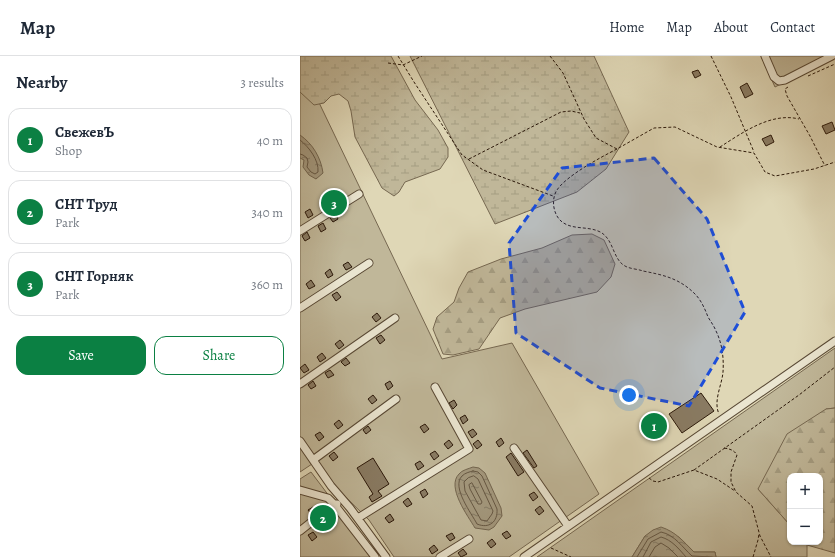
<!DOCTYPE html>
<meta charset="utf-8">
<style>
:root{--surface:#fff;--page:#f2f2f3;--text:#1f2937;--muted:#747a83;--line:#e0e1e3;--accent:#0b8043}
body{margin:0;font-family:Alegreya,serif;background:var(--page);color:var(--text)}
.controls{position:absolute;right:12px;bottom:12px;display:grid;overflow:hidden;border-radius:8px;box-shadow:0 1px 3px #0004}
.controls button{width:36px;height:36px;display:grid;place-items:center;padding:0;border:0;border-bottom:1px solid var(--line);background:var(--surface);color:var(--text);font:20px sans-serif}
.you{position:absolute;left:329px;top:339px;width:14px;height:14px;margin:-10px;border:3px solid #fff;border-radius:50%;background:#1a73e8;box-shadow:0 0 0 6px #1a73e833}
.badge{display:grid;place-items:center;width:26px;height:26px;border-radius:50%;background:var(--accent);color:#fff;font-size:13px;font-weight:700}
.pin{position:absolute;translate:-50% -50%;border:2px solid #fff;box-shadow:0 1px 4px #0006}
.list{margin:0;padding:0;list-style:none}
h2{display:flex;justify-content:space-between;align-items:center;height:52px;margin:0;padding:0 16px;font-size:17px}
h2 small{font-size:13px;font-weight:400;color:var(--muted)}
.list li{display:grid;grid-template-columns:26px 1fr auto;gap:12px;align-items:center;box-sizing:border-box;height:64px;margin:0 8px 8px;padding:0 8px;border:1px solid var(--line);border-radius:12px}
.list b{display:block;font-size:15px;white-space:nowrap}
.list p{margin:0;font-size:13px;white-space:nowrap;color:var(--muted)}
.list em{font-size:13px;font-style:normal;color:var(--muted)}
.actions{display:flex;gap:8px;padding:12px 16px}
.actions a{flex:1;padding:9px 0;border:1px solid var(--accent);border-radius:12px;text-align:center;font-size:14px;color:var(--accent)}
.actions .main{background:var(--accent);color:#fff}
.map{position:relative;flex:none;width:535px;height:501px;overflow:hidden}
header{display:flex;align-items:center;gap:24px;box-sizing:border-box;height:56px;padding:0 20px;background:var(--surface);border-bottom:1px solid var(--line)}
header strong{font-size:19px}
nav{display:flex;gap:22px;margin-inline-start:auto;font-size:14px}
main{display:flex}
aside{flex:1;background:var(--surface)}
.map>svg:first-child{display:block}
.green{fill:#c0b799;stroke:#766851}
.forest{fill:url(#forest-firs);stroke:#766851}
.wetland{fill:url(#wetland-marsh);stroke:#766851}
.water{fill:url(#water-ripples);stroke:#72644d}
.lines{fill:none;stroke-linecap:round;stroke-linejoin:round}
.shore{stroke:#665742;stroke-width:1}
.building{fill:#897b63;stroke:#2b1809}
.minor-casing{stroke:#584834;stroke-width:9}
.path{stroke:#2b1809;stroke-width:1;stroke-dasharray:3 2;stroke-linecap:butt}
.minor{stroke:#eae5d0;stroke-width:7}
.marked{fill:#1d4ed8;fill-opacity:0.2;stroke:#1d4ed8;stroke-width:3;stroke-dasharray:8 5;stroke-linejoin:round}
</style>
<header>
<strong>Map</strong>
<nav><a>Home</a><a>Map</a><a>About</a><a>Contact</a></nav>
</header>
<main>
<aside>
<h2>Nearby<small>3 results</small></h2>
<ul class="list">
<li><span class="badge">1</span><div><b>СвежевЪ</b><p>Shop</p></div><em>40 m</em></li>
<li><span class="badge">2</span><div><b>СНТ Труд</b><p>Park</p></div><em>340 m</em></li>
<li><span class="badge">3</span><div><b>СНТ Горняк</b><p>Park</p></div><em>360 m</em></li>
</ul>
<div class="actions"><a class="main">Save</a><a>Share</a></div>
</aside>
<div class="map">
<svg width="535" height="501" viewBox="0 0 535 501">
<defs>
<pattern id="forest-firs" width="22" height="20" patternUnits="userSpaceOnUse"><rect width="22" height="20" fill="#c0b799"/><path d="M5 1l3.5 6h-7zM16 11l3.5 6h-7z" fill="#a59d82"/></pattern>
<pattern id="wetland-marsh" width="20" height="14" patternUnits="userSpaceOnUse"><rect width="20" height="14" fill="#c0b799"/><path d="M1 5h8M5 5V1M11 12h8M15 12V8" fill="none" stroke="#a59d82"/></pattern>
<pattern id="water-ripples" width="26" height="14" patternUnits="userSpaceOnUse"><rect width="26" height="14" fill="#a2967b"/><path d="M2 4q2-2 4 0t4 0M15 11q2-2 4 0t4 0" fill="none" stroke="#847963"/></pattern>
</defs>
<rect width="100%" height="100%" fill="#dfd7b6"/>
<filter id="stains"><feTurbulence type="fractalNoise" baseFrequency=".005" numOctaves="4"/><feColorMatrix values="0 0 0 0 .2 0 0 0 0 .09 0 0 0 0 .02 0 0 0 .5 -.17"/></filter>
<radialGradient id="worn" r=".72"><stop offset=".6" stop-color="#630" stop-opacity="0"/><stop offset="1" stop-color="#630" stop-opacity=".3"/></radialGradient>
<path class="green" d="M461,0H535L475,31Z
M0,7L142,303L212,287L299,438L209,501H94L69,464L12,408L0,416Z
M535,292V352L526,353L458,433L490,469V486H504L507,489V501H416L415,496H394L379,481L345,480L332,501H237Z
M11,416L75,501H0V423Z"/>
<path class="forest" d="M292,178L304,184L315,208L311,221L297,236L225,253L200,262L179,293L153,299L143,298L133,273L137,261L154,246L159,232L168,216L201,203L242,192L272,179Z
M535,352V497L507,489L504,486H520V420H490V469L458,433L487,378L526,353Z"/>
<path class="wetland" d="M0,0H91L115,44L138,74L148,92V101L140,113L105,126L99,136L94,140L82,132L55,81L51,55L48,45L39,38L31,40L24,47L14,49L0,36Z
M110,0H294L329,76L306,113L277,136L195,168Z"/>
<path class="water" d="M0,79C13,88 21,102 23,117L16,123L9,119L3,111L4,104L0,102Z
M173,411L179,412L185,417L201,452L202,460L194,471L189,474L175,472C168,460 146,431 159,418C162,414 168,413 173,411Z
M361,471C376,476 383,485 394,496H415L416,501H332L345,480L353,474Z"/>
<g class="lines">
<path class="shore" d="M0,84C9,91 19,104 18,116L15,118L11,116L7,111L8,106L7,102L3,99L0,98
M173,415L178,416L182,420L197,453C198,466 189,473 177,468C172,458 151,431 162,420C165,417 169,416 173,415Z
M174,420L178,423L193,455L192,458L187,465L181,464L165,435L164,426L168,422Z
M172,427L182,446L181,448H178L170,433L169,429Z
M337,501L348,483L361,476C375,479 382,491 392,500L412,501
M343,501L351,486L361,481C372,484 379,493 386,501
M349,501L355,491L361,487L369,492L378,501"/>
</g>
<path class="building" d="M398,14L401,19L395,22L392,16Z
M447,27L453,38L445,42L440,31Z
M532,66L535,74L526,78L522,70Z
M471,79L474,86L466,90L462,83Z
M33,139L37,145L31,148L28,142Z
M10,153L13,159L8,162L5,156Z
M36,159L38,163L33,166L30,162Z
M23,167L26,173L21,176L18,170Z
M7,176L10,182L5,185L2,180Z
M48,206L52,211L46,214L43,209Z
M30,213L33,219L28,222L25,217Z
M11,224L15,230L9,233L6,228Z
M37,236L41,241L36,245L32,239Z
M77,257L81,262L76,266L72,261Z
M81,279L85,284L80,288L76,282Z
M40,284L44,289L39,293L35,288Z
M22,297L26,302L20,306L17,301Z
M46,302L50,307L45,310L41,306Z
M5,308L9,314L4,317L0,312Z
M30,314L34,319L28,322L25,317Z
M13,325L16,330L11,333L8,329Z
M90,325L93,330L88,334L85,328Z
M401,337L414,355L382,377L369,358Z
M73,339L77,344L72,348L68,343Z
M154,344L157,349L153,353L149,347Z
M165,359L168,364L163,368L160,362Z
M39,364L43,369L38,373L34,368Z
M356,365L359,370L352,375L349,370Z
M125,368L129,373L124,377L120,371Z
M68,370L71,374L66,378L63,374Z
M173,373L177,378L172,382L168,376Z
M20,376L24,381L19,385L15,379Z
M201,382L204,387L199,391L196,386Z
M149,384L153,389L148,393L144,388Z
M178,384L182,389L177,393L173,388Z
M227,394L237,410L234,412L223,397Z
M135,395L139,400L134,404L130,398Z
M34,396L38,401L33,405L29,400Z
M211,397L224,416L218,420L206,401Z
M73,402L89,428L78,435L82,440L72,446L69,441L73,438L57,412Z
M120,405L124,410L118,414L115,408Z
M125,433L128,438L123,442L120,436Z
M234,436L238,441L233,445L229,439Z
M108,442L112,448L107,451L103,446Z
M240,450L244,455L239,459L235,454Z
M13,451L16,456L12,459L8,454Z
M90,458L94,464L89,467L85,462Z
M27,464L31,469L26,473L22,467Z
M207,475L211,480L206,483L202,478Z
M13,476L17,481L12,485L8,479Z
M152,477L155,482L150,485L146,480Z
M192,483L196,488L191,492L187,487Z
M134,489L138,494L132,498L129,493Z
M163,493L167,498L161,501L158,497Z"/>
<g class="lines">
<g class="minor-casing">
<path id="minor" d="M465,0L474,21L479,25L485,24L532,0
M0,175L59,138
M0,252L69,207
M0,328L95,262
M0,385L31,430L50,452L86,501
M214,392L268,470
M13,404L96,343
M0,434L28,442L34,448L75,501
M58,462L169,393L135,331
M0,475L34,448H37
M140,501L169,483
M224,501L535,285"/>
</g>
<path class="path" d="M98,0L114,26L162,99L183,114L253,140
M250,0L263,17L284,63L296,82L317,93L354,72L375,71L417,91L454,97L465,116L475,120L514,113L535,106
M411,0L431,41L454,96
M88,7L103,9L122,0
M508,20L535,8
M488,31L485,33L487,40L510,80L525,110
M420,91C442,77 471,56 499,63
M317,93C301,101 266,120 257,134C251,143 253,158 261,165C271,174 286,170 298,175C314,181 312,203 325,210C330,213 338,213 343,215C363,219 379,222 395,238C401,244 405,253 408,261C411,266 414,270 416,275C422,287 424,302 423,316C422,329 413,345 419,358
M169,103L261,56L271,55L280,57
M424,392C430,393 434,394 437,399L431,416V426L436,436L452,450L460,480L471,501
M394,414L499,339L535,311
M349,422L353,425L358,426L394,414L417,423L435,435
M251,492L271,501
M453,501L458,484L459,478"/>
<use href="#minor" class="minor"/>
</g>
<path class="marked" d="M354,102L407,163L445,256L389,350L300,332L216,277L209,187L262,112Z"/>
<rect width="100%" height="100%" filter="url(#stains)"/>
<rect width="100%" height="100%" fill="url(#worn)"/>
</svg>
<div class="controls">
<button>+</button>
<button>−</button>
</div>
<div class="you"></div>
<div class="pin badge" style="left:354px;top:370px">1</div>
<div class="pin badge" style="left:23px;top:462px">2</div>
<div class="pin badge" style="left:34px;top:147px">3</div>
</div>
</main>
